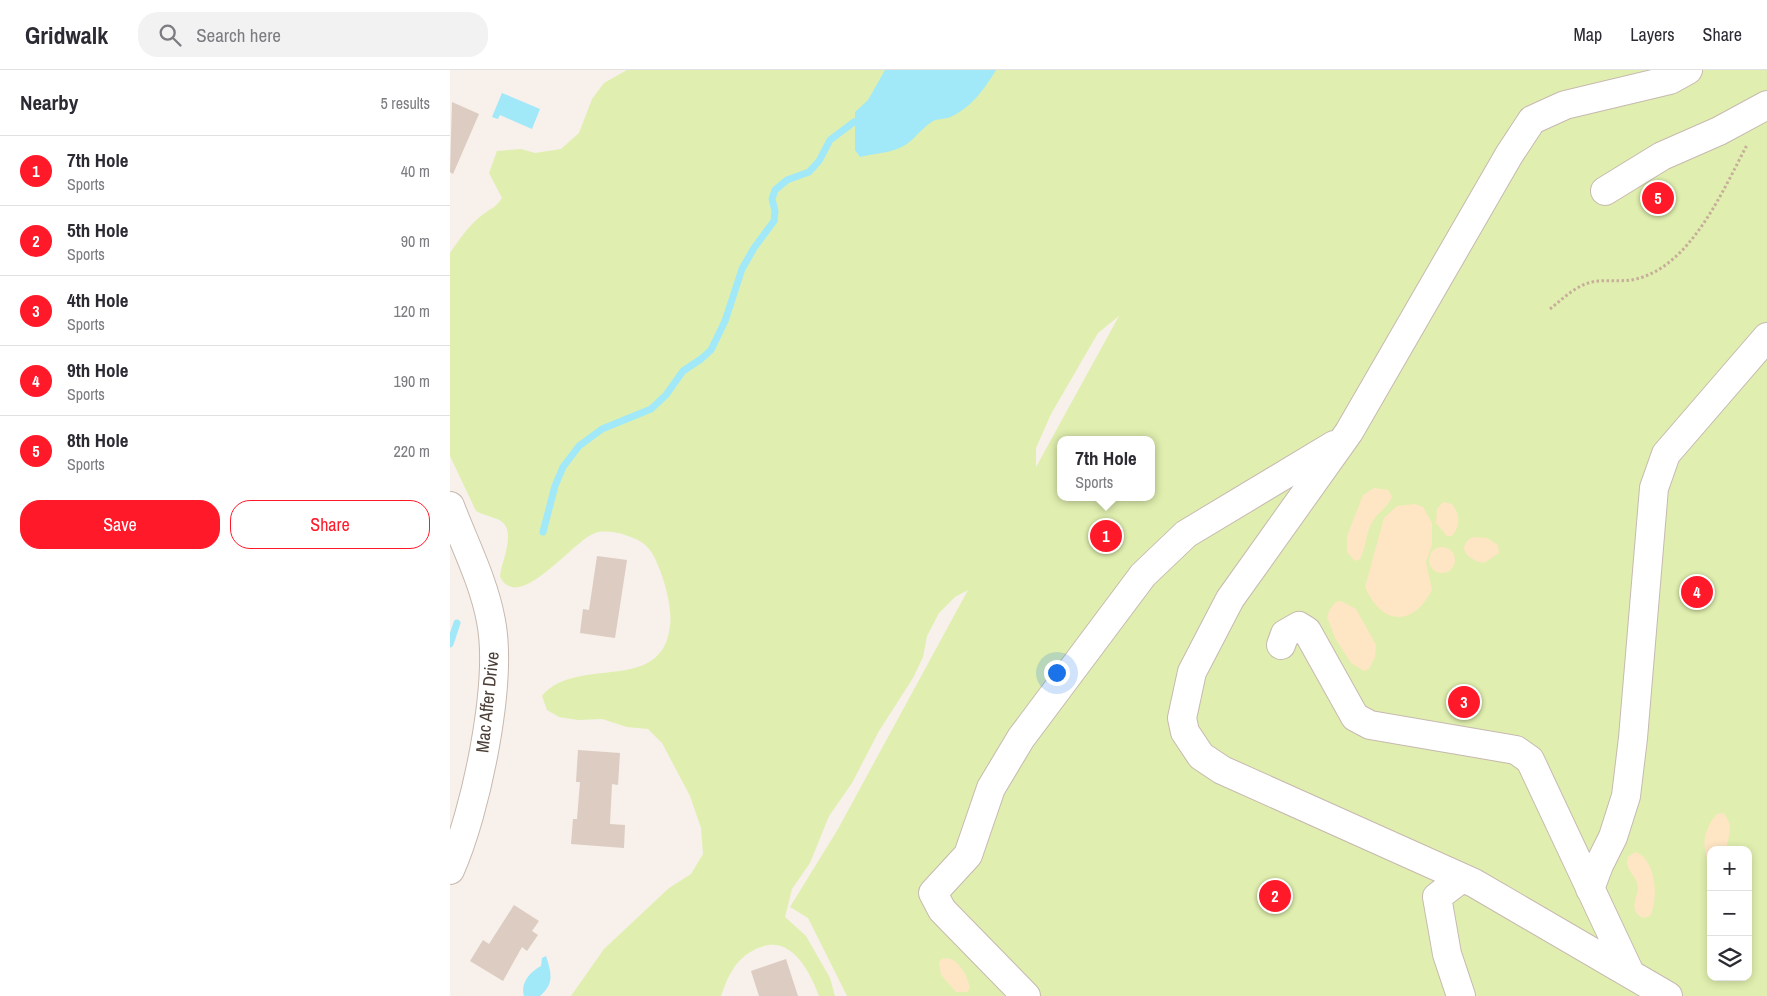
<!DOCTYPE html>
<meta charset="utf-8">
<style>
:root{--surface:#fff;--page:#f2f2f3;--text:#2b2b33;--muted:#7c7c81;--line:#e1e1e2;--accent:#ff1929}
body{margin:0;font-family:"Archivo Narrow",sans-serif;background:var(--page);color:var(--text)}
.controls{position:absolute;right:15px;bottom:15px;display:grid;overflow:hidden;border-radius:10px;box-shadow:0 2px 8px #0003}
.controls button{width:45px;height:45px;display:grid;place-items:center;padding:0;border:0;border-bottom:1px solid var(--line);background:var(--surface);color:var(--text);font:25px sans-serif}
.you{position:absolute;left:606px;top:602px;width:18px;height:18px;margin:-12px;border:4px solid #fff;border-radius:50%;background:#1a73e8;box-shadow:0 0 0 8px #1a73e833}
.badge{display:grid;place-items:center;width:32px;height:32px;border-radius:50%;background:var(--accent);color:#fff;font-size:16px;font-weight:700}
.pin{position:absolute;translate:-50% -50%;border:2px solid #fff;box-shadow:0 1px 5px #0006}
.popup{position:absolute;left:607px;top:366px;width:98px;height:65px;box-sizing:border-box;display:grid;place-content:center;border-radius:10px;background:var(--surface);filter:drop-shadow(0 1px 4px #0005);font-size:16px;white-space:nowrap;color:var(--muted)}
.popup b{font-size:19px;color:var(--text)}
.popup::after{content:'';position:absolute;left:50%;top:100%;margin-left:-10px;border:10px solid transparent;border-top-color:var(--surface)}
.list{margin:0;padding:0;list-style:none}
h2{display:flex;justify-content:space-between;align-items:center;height:65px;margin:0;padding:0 20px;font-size:21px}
h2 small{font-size:16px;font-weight:400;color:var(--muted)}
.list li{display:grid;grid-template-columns:32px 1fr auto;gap:15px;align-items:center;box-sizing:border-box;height:70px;padding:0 20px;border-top:1px solid var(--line)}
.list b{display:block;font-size:19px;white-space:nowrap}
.list p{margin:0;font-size:16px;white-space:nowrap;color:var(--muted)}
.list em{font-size:16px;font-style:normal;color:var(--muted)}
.actions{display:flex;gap:10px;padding:15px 20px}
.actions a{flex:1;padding:11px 0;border:1px solid var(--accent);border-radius:20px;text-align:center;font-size:18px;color:var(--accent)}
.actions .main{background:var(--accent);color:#fff}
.icon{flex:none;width:28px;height:28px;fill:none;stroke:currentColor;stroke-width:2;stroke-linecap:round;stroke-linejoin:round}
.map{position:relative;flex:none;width:1317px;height:926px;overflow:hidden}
header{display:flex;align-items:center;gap:30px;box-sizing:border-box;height:70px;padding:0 25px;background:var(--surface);border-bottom:1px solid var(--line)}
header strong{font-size:24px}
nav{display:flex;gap:28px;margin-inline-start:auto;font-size:18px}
.search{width:350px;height:45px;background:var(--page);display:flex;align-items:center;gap:12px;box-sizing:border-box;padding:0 18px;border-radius:20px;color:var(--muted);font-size:19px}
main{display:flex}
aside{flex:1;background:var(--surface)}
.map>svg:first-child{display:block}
.green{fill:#e0efaf;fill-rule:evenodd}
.sand{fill:#fee5c4}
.water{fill:#a1e8f9}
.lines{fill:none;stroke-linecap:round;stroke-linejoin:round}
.stream{stroke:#a1e8f9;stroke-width:7}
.building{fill:#ddccc1}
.minor-casing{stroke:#c7b9af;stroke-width:30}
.path{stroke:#c7ae9b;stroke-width:3;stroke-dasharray:2.5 2.5;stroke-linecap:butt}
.minor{stroke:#fff;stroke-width:28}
.labels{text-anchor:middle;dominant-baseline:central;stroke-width:4.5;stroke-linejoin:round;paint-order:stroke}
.street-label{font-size:18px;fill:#4c3f37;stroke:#fff}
</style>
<header>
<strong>Gridwalk</strong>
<div class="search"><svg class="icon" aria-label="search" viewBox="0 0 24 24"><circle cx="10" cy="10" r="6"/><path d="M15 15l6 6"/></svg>Search here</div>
<nav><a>Map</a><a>Layers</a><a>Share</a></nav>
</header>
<main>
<aside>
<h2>Nearby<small>5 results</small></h2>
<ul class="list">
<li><span class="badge">1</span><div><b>7th Hole</b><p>Sports</p></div><em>40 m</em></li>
<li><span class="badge">2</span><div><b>5th Hole</b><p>Sports</p></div><em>90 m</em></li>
<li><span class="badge">3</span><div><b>4th Hole</b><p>Sports</p></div><em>120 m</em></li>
<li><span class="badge">4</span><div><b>9th Hole</b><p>Sports</p></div><em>190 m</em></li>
<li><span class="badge">5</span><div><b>8th Hole</b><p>Sports</p></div><em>220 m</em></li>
</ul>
<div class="actions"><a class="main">Save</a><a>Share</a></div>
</aside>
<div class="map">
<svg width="1317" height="926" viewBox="0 0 1317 926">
<rect width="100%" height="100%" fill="#f7f0eb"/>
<path class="green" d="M177,0H1317V926H397L358,848L340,837L388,759L518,520L505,527L489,543L477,566L473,587L463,608L429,661L402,713L379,746L360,793L342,819L335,847L356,866L380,908L385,926H369C359,900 341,864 308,878C297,883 288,890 282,901C277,908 274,918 271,926H121L154,879L219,818L241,804L253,784L251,758L240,726L212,673L198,659L177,657L152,649L128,650L109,647L97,640L92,626C127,584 212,626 220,556C223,536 212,500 202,483C195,472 187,469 175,465C167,462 152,460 145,463C125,470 79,530 57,515C54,514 52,509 50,507C51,492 67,462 51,451C44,447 33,445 26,441L0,386V183C9,170 18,156 31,146C39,139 46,138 52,128L39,103L47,81L71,79L85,83L111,79L129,63L142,29L154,13ZM669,246L586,397V378L601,344L648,263ZM611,370H701V427H611ZM1261,780H1298V907H1261Z"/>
<path class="sand" d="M924,418L938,420L942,427C938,437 928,442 922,452C916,463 916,477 910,489L905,491L897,482V466L913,425Z
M993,432L1002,434C1010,445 1011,455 1002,466H997L986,453L987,439Z
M965,434L973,437L982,453V475L976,492L982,520C963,557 932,556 915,517L934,448L947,436Z
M1023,467L1037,468L1048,475L1049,483L1034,493C1019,491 1004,477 1023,467Z
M979 490a13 13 0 1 1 26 0a13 13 0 1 1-26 0Z
M891,531L906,539L926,575L925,587L919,599L914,601L901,593L885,568L877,547L880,539L886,532Z
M1273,743C1283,754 1280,761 1277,775L1281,780H1261V799C1251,779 1252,761 1267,744Z
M1185,782C1206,788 1209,829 1200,846L1194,848C1175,841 1191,825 1187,813C1184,803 1174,799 1178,787Z
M498,888C510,891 518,907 520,918L517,922H506L491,905L489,893L491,889Z"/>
<path class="water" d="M435,0H546C534,20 520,39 498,48C493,49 487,49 483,51C475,56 469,63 463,69C447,84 429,82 410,87L405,80V42L418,30Z
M52,23L90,39L82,59L50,45L48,49L42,47Z
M96,886C101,902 105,913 90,926H74C70,913 80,902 91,896L92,888Z"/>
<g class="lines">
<path class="stream" d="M93,462L105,416L113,397L129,376L152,359L201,339L216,325L233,301L251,289L261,280L275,251L292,199L304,178L324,151L325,141L322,129L325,120L337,110L359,102L369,91L380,70L404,52
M0,574L7,553"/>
</g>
<path class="building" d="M2,32L29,44L3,104L0,102Z
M147,486L177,490L165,568L130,563L133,539L139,540Z
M128,680L170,683L168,715L162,714L160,754L175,755L174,778L121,774L123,749H127L130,712H126Z
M64,835L89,851L82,861L88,865L77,881L72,877L53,911L20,891L33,870L39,874Z
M336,889L348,926H309L301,901Z"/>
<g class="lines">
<g class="minor-casing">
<path id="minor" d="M1155,121L1212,86L1269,61L1317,35
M0,436C14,473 34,512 41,551C53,613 26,742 0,800
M831,575L835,564L849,556L857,561L905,647L920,655L1066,680L1080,690L1180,903
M1140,819L1149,795L1163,767L1176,726L1183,668L1204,418L1216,384L1317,267
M576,926L492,840L483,823L518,785L541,718L571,668L693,505L736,464L884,375
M1011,926L997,884L987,827L1012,808
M1218,926L1024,813L772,700L751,686L735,662L732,648L742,602L780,529L899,362L1059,85L1082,50L1115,35L1220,10L1238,0"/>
</g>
<path class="path" d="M1100,239C1115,227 1128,213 1148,211C1161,210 1174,212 1186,209C1241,196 1273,120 1297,75"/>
<use href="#minor" class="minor"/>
</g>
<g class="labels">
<g class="street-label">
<text transform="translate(37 632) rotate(-84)">Mac Affer Drive</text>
</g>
</g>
</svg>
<div class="controls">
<button>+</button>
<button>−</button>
<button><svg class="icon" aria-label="layers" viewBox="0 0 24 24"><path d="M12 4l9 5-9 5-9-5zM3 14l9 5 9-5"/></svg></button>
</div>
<div class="you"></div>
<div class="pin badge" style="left:656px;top:466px">1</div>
<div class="popup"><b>7th Hole</b>Sports</div>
<div class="pin badge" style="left:825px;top:826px">2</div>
<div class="pin badge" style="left:1014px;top:632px">3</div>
<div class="pin badge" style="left:1247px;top:522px">4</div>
<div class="pin badge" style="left:1208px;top:128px">5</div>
</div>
</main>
